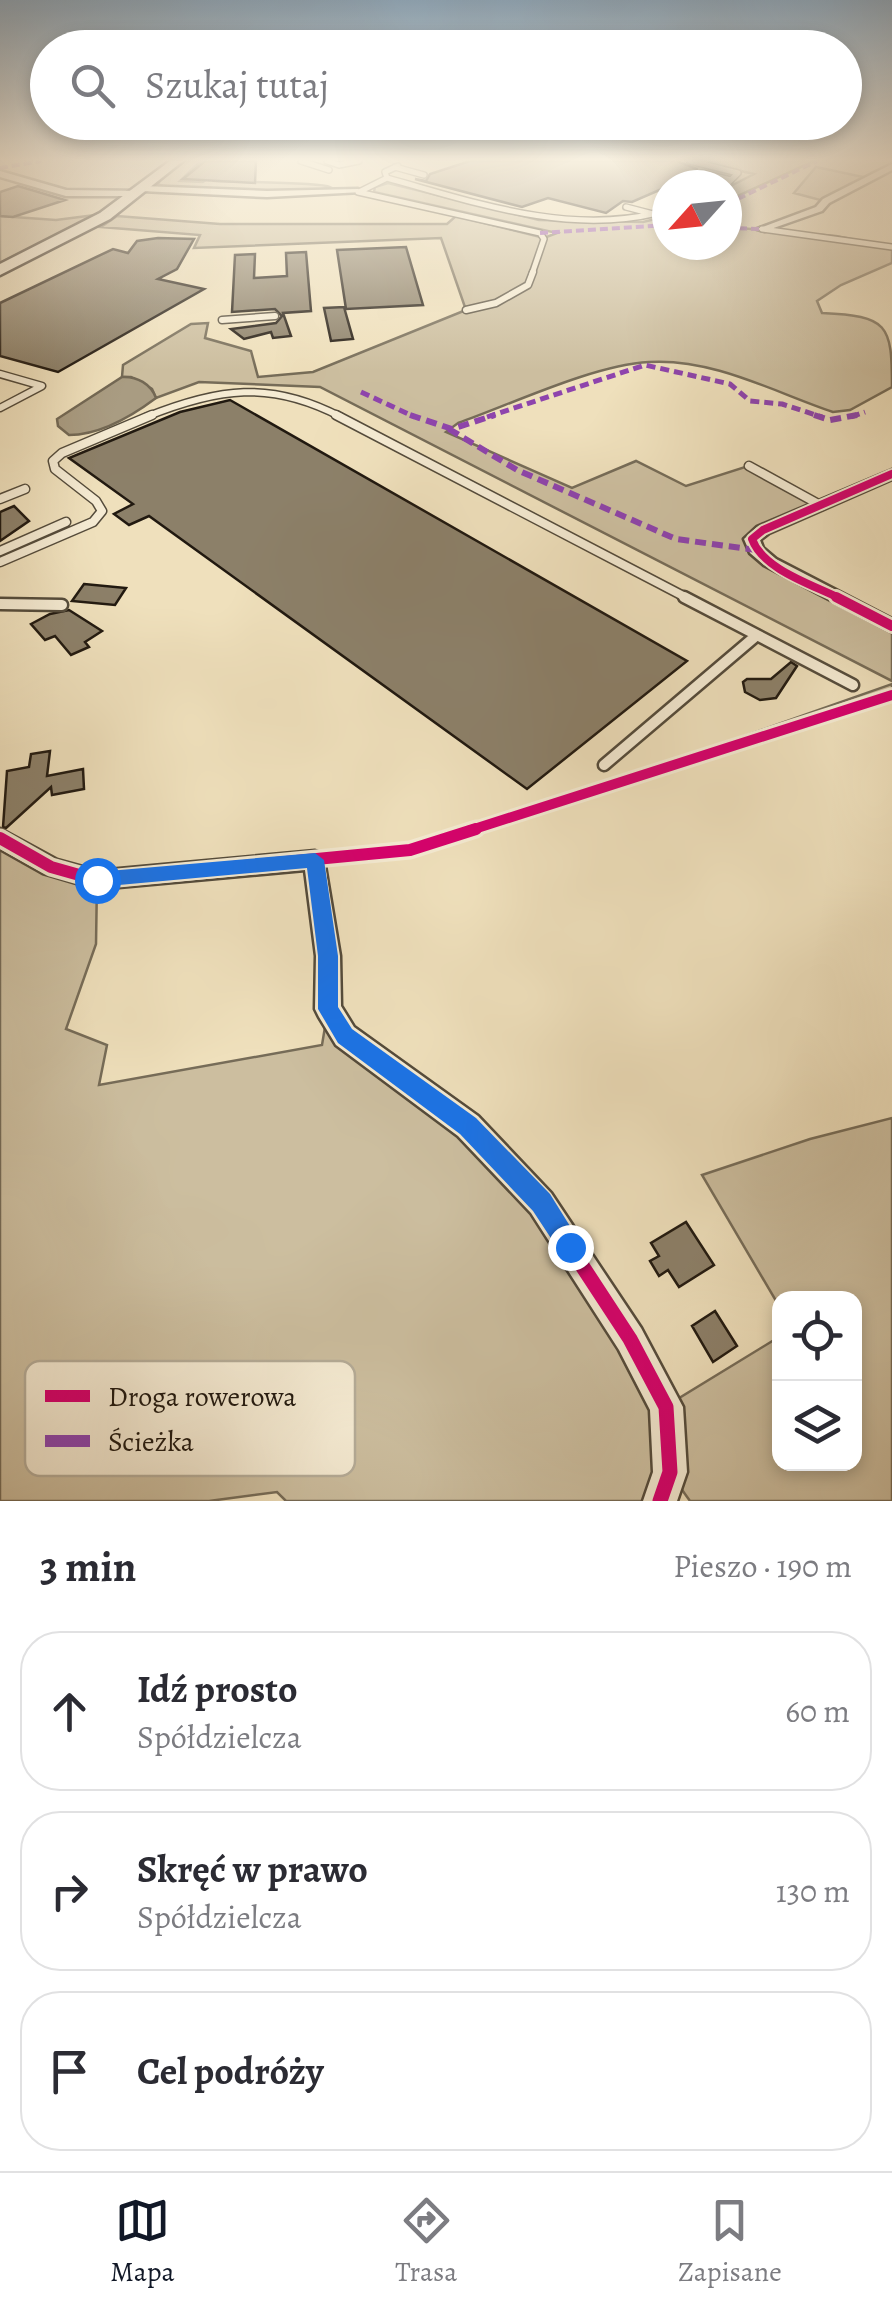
<!DOCTYPE html>
<html lang="pl">
<meta charset="utf-8">
<style>
:root{--surface:#fff;--page:#f7f7f7;--text:#2b2b33;--muted:#7c7c81;--line:#e1e1e2;--accent:#111827}
body{margin:0;font-family:Alegreya,serif;background:var(--page);color:var(--text)}
.controls{position:absolute;right:30px;bottom:30px;display:grid;overflow:hidden;border-radius:20px;box-shadow:0 5px 15px #0003}
.controls button{width:90px;height:90px;display:grid;place-items:center;padding:0;border:0;border-bottom:2px solid var(--line);background:var(--surface);color:var(--text);font:50px sans-serif}
.compass{position:absolute;left:652px;top:170px;width:90px;height:90px;border-radius:50%;background:var(--surface);box-shadow:0 5px 15px #0003;rotate:243deg}
.stop{position:absolute;width:30px;height:30px;margin:-22px;border:8px solid #1a73e8;border-radius:50%;background:#fff}
.stop.end{background:#1a73e8;border-color:#fff;box-shadow:0 2px 10px #0008}
.list{margin:0;padding:0;list-style:none}
h2{display:flex;justify-content:space-between;align-items:center;height:130px;margin:0;padding:0 40px;font-size:42px}
h2 small{font-size:32px;font-weight:400;color:var(--muted)}
.list li{display:grid;grid-template-columns:65px 1fr auto;gap:30px;align-items:center;box-sizing:border-box;height:160px;margin:0 20px 20px;padding:0 20px;border:2px solid var(--line);border-radius:40px}
.list b{display:block;font-size:38px;white-space:nowrap}
.list p{margin:0;font-size:32px;white-space:nowrap;color:var(--muted)}
.list em{font-size:32px;font-style:normal;color:var(--muted)}
.icon{flex:none;width:55px;height:55px;fill:none;stroke:currentColor;stroke-width:2;stroke-linecap:round;stroke-linejoin:round}
.map{position:relative;flex:none;width:892px;height:1501px;overflow:hidden}
.search{position:absolute;background:var(--surface);box-shadow:0 5px 15px #0003;left:30px;right:30px;top:30px;height:110px;display:flex;align-items:center;gap:25px;box-sizing:border-box;padding:0 35px;border-radius:55px;color:var(--muted);font-size:38px}
.sheet{height:670px;background:var(--surface)}
nav{display:flex;justify-content:space-around;align-items:center;box-sizing:border-box;height:140px;border-top:2px solid var(--line);background:var(--surface);font-size:28px;color:var(--muted)}
nav a{display:grid;justify-items:center;gap:5px}
nav .on{color:var(--accent)}
.map>svg:first-child{display:block}
.green{fill:#ccbe9f;stroke:#766c58;stroke-width:2.5}
.water{fill:#a99c82;stroke:#736854;stroke-width:2.5}
.building{fill:#8c8069;stroke:#211910;stroke-width:2.5}
.lines{fill:none;stroke-linecap:round;stroke-linejoin:round}
.lane-far3-casing{stroke:#544b3b;stroke-width:8}
.lane-far2-casing{stroke:#544b3b;stroke-width:9}
.lane-far1-casing{stroke:#544b3b;stroke-width:11}
.lane-casing{stroke:#544b3b;stroke-width:15}
.street-casing{stroke:#544b3b;stroke-width:5}
.secondary-casing{stroke:#211910;stroke-width:5}
.lane-far3{stroke:#f5ebd3;stroke-width:5}
.lane-far2{stroke:#f5ebd3;stroke-width:6}
.lane-far1{stroke:#f5ebd3;stroke-width:8}
.lane{stroke:#f5ebd3;stroke-width:10}
.street{fill:#f5ebd3;fill-rule:evenodd}
.secondary{fill:#f5ebd3;fill-rule:evenodd}
.quiet-far2{stroke:#8e44ad;stroke-width:4;stroke-dasharray:8 4;stroke-linecap:butt}
.quiet-far1{stroke:#8e44ad;stroke-width:5;stroke-dasharray:9 5;stroke-linecap:butt}
.quiet{stroke:#8e44ad;stroke-width:6;stroke-dasharray:11 6;stroke-linecap:butt}
.cycleway-far3-casing{stroke:#f5ebd3;stroke-width:12}
.cycleway-far2-casing{stroke:#f5ebd3;stroke-width:16}
.cycleway-far1-casing{stroke:#f5ebd3;stroke-width:19}
.cycleway-casing{stroke:#f5ebd3;stroke-width:21}
.cycleway-far3{stroke:#d6006c;stroke-width:8}
.cycleway-far2{stroke:#d6006c;stroke-width:10}
.cycleway-far1{stroke:#d6006c;stroke-width:12}
.cycleway{stroke:#d6006c;stroke-width:15}
.route{fill:#1a73e8}
.key{fill:#f5ebd3;stroke:#b5ac98;stroke-width:2.5}
.key-label{font-size:28px;fill:#211910}
</style>
<div class="map">
<svg width="892" height="1501" viewBox="0 0 892 1501">
<rect width="100%" height="100%" fill="#efe0bc"/>
<filter id="stains"><feTurbulence type="fractalNoise" baseFrequency=".002" numOctaves="4"/><feColorMatrix values="0 0 0 0 .2 0 0 0 0 .09 0 0 0 0 .02 0 0 0 .5 -.17"/></filter>
<radialGradient id="worn" r=".72"><stop offset=".6" stop-color="#630" stop-opacity="0"/><stop offset="1" stop-color="#630" stop-opacity=".3"/></radialGradient>
<path class="green" d="M183,161H201L180,181L203,182L209,177L214,181C236,182 320,182 330,187C302,197 189,193 159,185V180Z
M696,161H814L727,201V188L754,174Z
M816,167L868,178L824,201L794,193Z
M388,183L539,220L643,222L667,216V245H727V227L836,236L892,247V263L841,285L817,301L822,313C888,316 892,324 892,387L850,410L833,412C774,392 713,358 649,362C593,365 512,404 458,423L446,432L572,488L636,461L686,486L745,467L813,504L749,544L892,629V681L320,387L199,382L156,398L152,389L131,377H122L123,365L191,324L208,323L205,338L251,351L258,377L313,372L466,310L441,238L194,248L200,235L101,227L117,216L220,224H447L456,216L544,238L557,233L374,192L375,187Z
M95,215L0,263V216L56,220Z
M892,684V695L523,814Z
M0,838L97,880L96,944L66,1029L107,1045L99,1085L322,1045L328,1009L541,1203L666,1406L779,1337L780,1464H854V1298H780L779,1306L702,1175L810,1139L892,1118V1501H690L670,1473L660,1501H286L277,1492L209,1501H0Z"/>
<path class="water" d="M122,377C137,376 151,384 156,398C132,416 99,435 69,435L58,426L57,419Z"/>
<path class="building" d="M205,161H256L255,183L183,179Z
M470,161H677L697,169L696,174L632,202L623,201L606,213L548,198L522,207L415,179L426,181L430,174Z
M18,186L35,191L65,200L13,217L0,216V192Z
M158,238L194,239L177,269L158,279L204,289L58,372L0,356V303L113,249L128,253L137,241Z
M406,247L423,305L346,309L337,250Z
M306,252L311,311L283,313L291,336L273,338L271,332L244,339L231,329L276,323L282,316L275,309L232,312L235,255L255,254L254,278L287,276L286,253Z
M344,307L353,339L331,341L324,308Z
M230,400L687,661L527,789L149,516L129,525L114,514L133,504L69,458L180,412Z
M14,506L29,521L0,541V512Z
M84,584L126,588L115,605L72,601Z
M69,610L102,631L85,642L89,647L71,655L55,636L45,640L31,624L50,614Z
M791,662L797,666L776,698L760,700L745,692L743,682L747,679H771Z
M50,751L47,776L83,769L84,789L52,795L51,787L6,828L3,827L7,771L29,767L31,754Z
M686,1222L714,1265L679,1287L668,1270L659,1276L650,1261L659,1256L651,1243Z
M715,1311L737,1346L713,1362L692,1326Z"/>
<g class="lines">
<g class="lane-far3-casing">
<path id="lane-far3" d="M301,161L329,170
M327,161L339,165L359,161
M690,161L738,173L729,182
M395,167L424,175
M702,173L731,180
M387,178C474,202 566,235 657,213
M358,192L540,233L544,239L532,274
M359,192L387,178L385,172L398,166
M626,207L653,214
M762,229L892,247"/>
</g>
<g class="lane-far2-casing">
<path id="lane-far2" d="M466,310L496,303L528,285L533,272
M222,320L275,316
M0,374L42,386L0,408
M146,417C218,388 270,380 341,417"/>
</g>
<g class="lane-far1-casing">
<path id="lane-far1" d="M336,415L689,599
M749,466L822,506
M0,499L25,489
M0,551L66,522
M0,562L93,522L102,511L96,501L55,469L53,461L62,453L152,415"/>
</g>
<g class="lane-casing">
<path id="lane" d="M684,597L853,685
M0,604L62,605
M604,765L757,635"/>
</g>
<g class="street-casing">
<path id="street" d="M892,164V170L829,203L822,211L765,231L757,229L816,207L823,199Z
M0,171L66,190L140,191L143,186L267,191L358,189L362,192L267,197L141,191L138,196H66L0,177Z
M892,470V479L769,533L760,540L763,548L776,559L892,619V632L764,565L750,553L744,539L757,527Z
M0,829L57,860L97,871L315,851L323,854L340,956L341,1006L354,1027L478,1116L551,1193L641,1328L683,1407L687,1472L677,1501H643L653,1472L650,1410L619,1350L531,1213L458,1136L336,1045L319,1017L315,1009L316,956L305,870L97,889L43,873L0,849Z"/>
</g>
<g class="secondary-casing">
<path id="secondary" d="M170,161H183L110,219L0,275V264L100,213Z"/>
</g>
<use href="#lane-far3" class="lane-far3"/>
<use href="#lane-far2" class="lane-far2"/>
<use href="#lane-far1" class="lane-far1"/>
<use href="#lane" class="lane"/>
<use href="#street" class="street"/>
<use href="#secondary" class="secondary"/>
<path class="quiet-far2" d="M0,168L41,161
M727,204L817,161
M727,228L762,229
M540,233L667,225"/>
<path class="quiet-far1" d="M361,392L415,417
M487,417L645,365L730,384L750,401L782,404L822,417
M851,417L865,412"/>
<path class="quiet" d="M410,415L452,429L495,415
M814,415L830,420L857,415
M449,429L517,470L676,539L756,550"/>
<g class="cycleway-far3-casing">
<path id="cycleway-far3" d="M841,599C814,585 763,570 752,539L763,530L892,474"/>
</g>
<g class="cycleway-far2-casing">
<path id="cycleway-far2" d="M836,597L892,626
M468,831L892,695"/>
</g>
<g class="cycleway-far1-casing">
<path id="cycleway-far1" d="M0,838L51,867L97,880L410,850L476,829
M315,860L328,956V1009L345,1036L468,1126"/>
</g>
<g class="cycleway-casing">
<path id="cycleway" d="M465,1124L541,1203L630,1339L666,1407L670,1472L660,1501"/>
</g>
<use href="#cycleway-far3" class="cycleway-far3"/>
<use href="#cycleway-far2" class="cycleway-far2"/>
<use href="#cycleway-far1" class="cycleway-far1"/>
<use href="#cycleway" class="cycleway"/>
</g>
<linearGradient id="sky" x2="0" y2="1"><stop stop-color="#8faabf"/><stop offset="0.43" stop-color="#f8f1e1"/><stop offset="1" stop-color="#f8f1e1" stop-opacity="0"/></linearGradient>
<rect width="892" height="371" fill="url(#sky)"/>
<path class="route" d="M315,853L324,860L338,956V1007L352,1029L476,1118L550,1194L583,1247L579,1255L570,1259L562,1255L533,1211L460,1134L338,1043L318,1009V956L307,868L97,887L88,880L97,872Z"/>
<rect x="25" y="1361" width="330" height="115" rx="15" class="key"/>
<rect x="45" y="1390" width="45" height="12" fill="#d6006c"/>
<rect x="45" y="1435" width="45" height="12" fill="#8e44ad"/>
<g class="key-label">
<text x="108" y="1406">Droga rowerowa</text>
<text x="108" y="1451">Ścieżka</text>
</g>
<rect width="100%" height="100%" filter="url(#stains)"/>
<rect width="100%" height="100%" fill="url(#worn)"/>
</svg>
<div class="controls">
<button><svg class="icon" aria-label="locate" viewBox="0 0 24 24"><circle cx="12" cy="12" r="6"/><path d="M12 2v4M12 18v4M2 12h4M18 12h4"/></svg></button>
<button><svg class="icon" aria-label="layers" viewBox="0 0 24 24"><path d="M12 4l9 5-9 5-9-5zM3 14l9 5 9-5"/></svg></button>
</div>
<svg class="compass" viewBox="-18 -18 36 36"><path d="M0-13l5 13h-10z" fill="#e53935"/><path d="M0 13l5-13h-10z" fill="#7c7c81"/></svg>
<div class="stop" style="left:97px;top:880px"></div>
<div class="stop end" style="left:570px;top:1247px"></div>
<div class="search"><svg class="icon" aria-label="search" viewBox="0 0 24 24"><circle cx="10" cy="10" r="6"/><path d="M15 15l6 6"/></svg>Szukaj tutaj</div>
</div>
<section class="sheet">
<h2>3 min<small>Pieszo · 190 m</small></h2>
<ul class="list">
<li><svg class="icon" aria-label="ahead" viewBox="0 0 24 24"><path d="M12 20V5M6 11l6-6 6 6"/></svg><div><b>Idź prosto</b><p>Spółdzielcza</p></div><em>60 m</em></li>
<li><svg class="icon" aria-label="right" viewBox="0 0 24 24"><path d="M7 20v-9h11M14 6l5 5-5 5"/></svg><div><b>Skręć w prawo</b><p>Spółdzielcza</p></div><em>130 m</em></li>
<li><svg class="icon" aria-label="arrive" viewBox="0 0 24 24"><path d="M6 21V4h12l-3 4 3 4H6"/></svg><div><b>Cel podróży</b></div></li>
</ul>
</section>
<nav>
<a class="on"><svg class="icon" aria-label="map" viewBox="0 0 24 24"><path d="M3 6l6-2 6 2 6-2v14l-6 2-6-2-6 2zM9 4v14M15 6v14"/></svg>Mapa</a>
<a><svg class="icon" aria-label="directions" viewBox="0 0 24 24"><path d="M12 3l9 9-9 9-9-9zM9 14v-3h6M13 9l2 2-2 2"/></svg>Trasa</a>
<a><svg class="icon" aria-label="saved" viewBox="0 0 24 24"><path d="M7 4h10v16l-5-4-5 4z"/></svg>Zapisane</a>
</nav>
